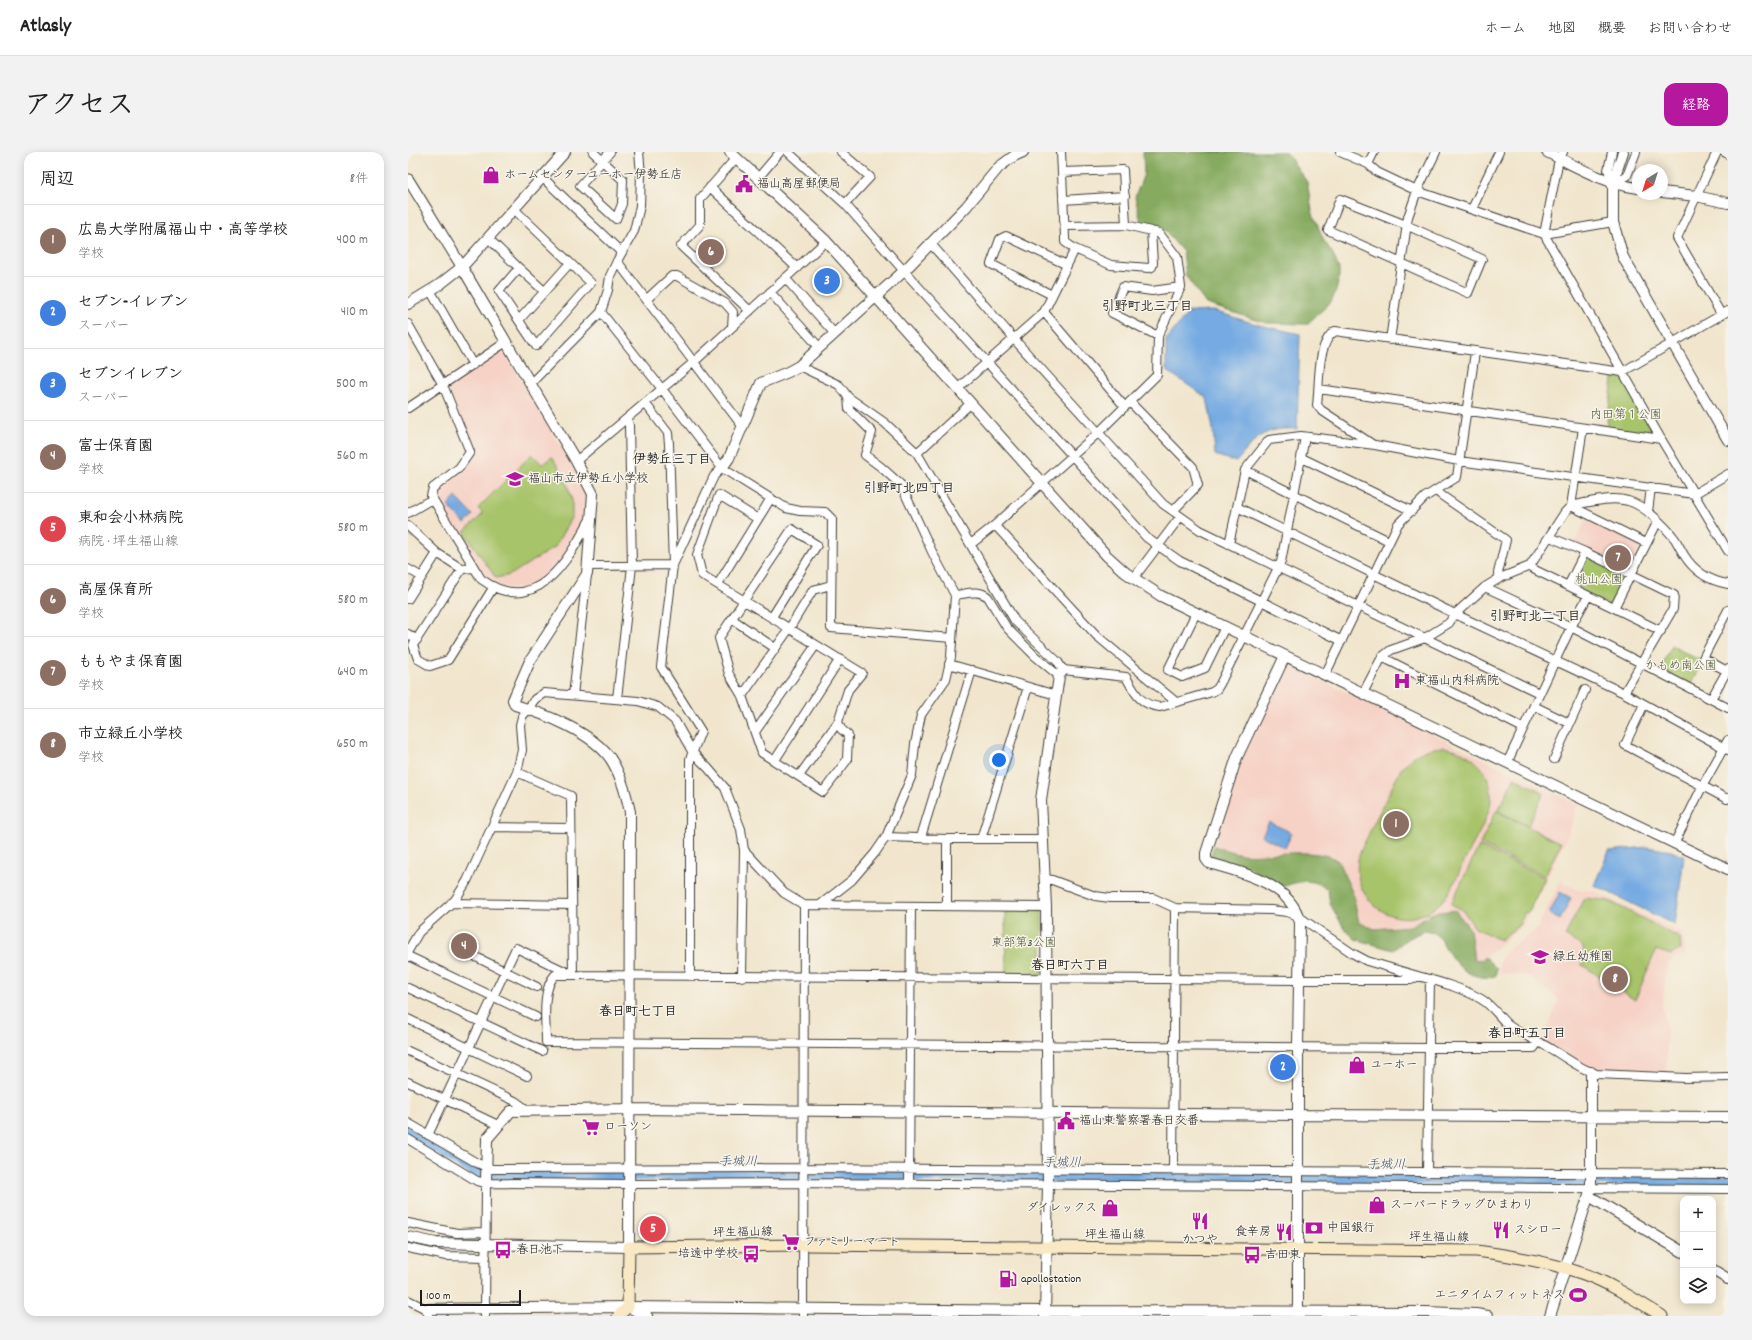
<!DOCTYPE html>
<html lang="ja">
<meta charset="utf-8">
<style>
:root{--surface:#fff;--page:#f2f2f2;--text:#222;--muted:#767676;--line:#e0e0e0;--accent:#b5179e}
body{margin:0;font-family:Dekko,"Klee One",sans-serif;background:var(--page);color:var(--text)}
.controls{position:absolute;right:12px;bottom:12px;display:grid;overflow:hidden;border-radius:8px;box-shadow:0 2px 10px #0003}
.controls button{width:36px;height:36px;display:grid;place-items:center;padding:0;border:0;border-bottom:1px solid var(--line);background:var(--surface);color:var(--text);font:20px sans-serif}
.compass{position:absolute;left:1224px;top:12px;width:36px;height:36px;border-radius:50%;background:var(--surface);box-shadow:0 2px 10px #0003;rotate:218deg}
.scale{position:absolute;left:12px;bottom:10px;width:101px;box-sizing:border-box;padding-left:4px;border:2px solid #1c1c1c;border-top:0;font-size:11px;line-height:14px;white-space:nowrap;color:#1c1c1c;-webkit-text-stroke:3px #f7f3e8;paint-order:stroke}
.you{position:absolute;left:591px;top:608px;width:14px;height:14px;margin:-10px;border:3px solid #fff;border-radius:50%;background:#1a73e8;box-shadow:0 0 0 6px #1a73e833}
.badge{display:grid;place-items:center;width:26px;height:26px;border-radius:50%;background:var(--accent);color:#fff;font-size:13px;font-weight:700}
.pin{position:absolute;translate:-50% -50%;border:2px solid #fff;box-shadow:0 1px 4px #0006}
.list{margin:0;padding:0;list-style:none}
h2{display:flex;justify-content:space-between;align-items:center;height:52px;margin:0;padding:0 16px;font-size:17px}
h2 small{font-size:13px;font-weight:400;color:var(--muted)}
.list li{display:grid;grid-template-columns:26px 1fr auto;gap:12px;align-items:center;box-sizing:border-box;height:72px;padding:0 16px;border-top:1px solid var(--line)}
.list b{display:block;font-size:15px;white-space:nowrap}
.list p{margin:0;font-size:13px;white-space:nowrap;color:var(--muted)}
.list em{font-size:13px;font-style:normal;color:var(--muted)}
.icon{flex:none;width:22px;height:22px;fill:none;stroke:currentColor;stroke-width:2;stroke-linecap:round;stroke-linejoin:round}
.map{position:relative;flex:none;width:1320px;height:1164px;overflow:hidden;border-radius:12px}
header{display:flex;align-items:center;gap:24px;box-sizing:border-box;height:56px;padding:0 20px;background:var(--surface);border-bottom:1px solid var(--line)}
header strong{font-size:19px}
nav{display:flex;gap:22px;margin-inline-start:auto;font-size:14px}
.intro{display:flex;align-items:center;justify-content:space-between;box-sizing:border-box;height:96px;padding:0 24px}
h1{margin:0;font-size:28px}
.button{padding:10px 18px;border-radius:12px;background:var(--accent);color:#fff;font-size:14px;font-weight:700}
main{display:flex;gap:24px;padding:0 24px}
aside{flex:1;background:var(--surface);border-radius:12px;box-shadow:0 2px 10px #0003}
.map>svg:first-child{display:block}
.built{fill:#f6d1c5}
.green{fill:#a8c46b;stroke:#627044}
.forest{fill:#86aa5f;stroke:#51633e}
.water{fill:#74aae2;stroke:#48637f}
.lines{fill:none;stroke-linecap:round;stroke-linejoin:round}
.river{stroke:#74aae2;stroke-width:12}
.minor-casing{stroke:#3c3a37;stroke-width:10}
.tertiary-casing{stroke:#3c3a37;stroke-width:12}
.secondary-casing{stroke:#3c3a37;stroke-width:13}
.minor{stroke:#fff;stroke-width:8}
.tertiary{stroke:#fff;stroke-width:10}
.secondary{stroke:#f8e8c3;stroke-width:11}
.labels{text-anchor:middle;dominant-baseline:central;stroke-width:3;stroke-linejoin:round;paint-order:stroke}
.poi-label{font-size:12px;fill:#1c1c1c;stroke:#f7f3e8;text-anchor:start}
.park-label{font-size:12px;fill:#4d5738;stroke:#f7f3e8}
.street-label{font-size:12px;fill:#1c1c1c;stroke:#f7f3e8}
.neighbourhood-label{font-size:13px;font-weight:bold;fill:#1c1c1c;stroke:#f7f3e8}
.water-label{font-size:13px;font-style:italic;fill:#3f556b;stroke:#f7f3e8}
</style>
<header>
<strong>Atlasly</strong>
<nav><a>ホーム</a><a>地図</a><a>概要</a><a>お問い合わせ</a></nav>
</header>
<div class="intro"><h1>アクセス</h1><a class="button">経路</a></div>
<main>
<aside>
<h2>周辺<small>8件</small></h2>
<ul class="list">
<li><span class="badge" style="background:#8d6e63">1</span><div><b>広島大学附属福山中・高等学校</b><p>学校</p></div><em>400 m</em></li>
<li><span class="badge" style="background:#3f7fe0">2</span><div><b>セブン-イレブン</b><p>スーパー</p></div><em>410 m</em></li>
<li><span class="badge" style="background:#3f7fe0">3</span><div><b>セブンイレブン</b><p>スーパー</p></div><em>500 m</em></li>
<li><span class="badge" style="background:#8d6e63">4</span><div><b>富士保育園</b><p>学校</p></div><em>560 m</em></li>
<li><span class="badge" style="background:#e0444e">5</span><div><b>東和会小林病院</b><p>病院 · 坪生福山線</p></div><em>580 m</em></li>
<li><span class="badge" style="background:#8d6e63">6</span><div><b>高屋保育所</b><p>学校</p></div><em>580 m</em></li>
<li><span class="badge" style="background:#8d6e63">7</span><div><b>ももやま保育園</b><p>学校</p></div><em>640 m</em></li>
<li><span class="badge" style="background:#8d6e63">8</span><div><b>市立緑丘小学校</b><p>学校</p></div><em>650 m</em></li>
</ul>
</aside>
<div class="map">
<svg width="1320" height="1164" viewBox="0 0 1320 1164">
<rect width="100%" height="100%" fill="#f7f3e8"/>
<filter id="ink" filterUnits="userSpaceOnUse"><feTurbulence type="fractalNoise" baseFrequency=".025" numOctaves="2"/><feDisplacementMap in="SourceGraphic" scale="8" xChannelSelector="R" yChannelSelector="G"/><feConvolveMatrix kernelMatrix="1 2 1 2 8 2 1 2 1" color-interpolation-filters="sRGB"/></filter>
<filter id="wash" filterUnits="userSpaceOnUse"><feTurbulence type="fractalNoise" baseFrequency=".012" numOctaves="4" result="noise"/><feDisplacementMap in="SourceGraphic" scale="16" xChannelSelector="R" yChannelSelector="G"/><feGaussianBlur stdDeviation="0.9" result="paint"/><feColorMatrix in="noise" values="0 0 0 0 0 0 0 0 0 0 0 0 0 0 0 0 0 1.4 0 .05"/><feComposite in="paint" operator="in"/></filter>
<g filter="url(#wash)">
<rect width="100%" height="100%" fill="#f1e6cd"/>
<path class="built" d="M92,199L97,201L165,315L179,341L181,349L180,365L154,411L139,426L118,437L91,435L78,428L26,345L30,336L54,318L65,304L41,237L43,232Z
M1179,367L1234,392L1221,419L1165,393Z
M878,511L1170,653L1157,691L1114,774L1073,808H1066L1062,777L1025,761L1002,774L966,777L950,771L945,742L885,700L870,702H833L806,694L834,605Z
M1152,729L1171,738H1185L1275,782L1278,801L1260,811L1254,852L1259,878V920L1187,917L1174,912L1154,901L1136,887L1151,847L1117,823L1092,822L1091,809L1099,798L1128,778Z"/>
<path class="green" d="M1206,220L1213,221L1251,285L1198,278Z
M124,302L134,312L144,305L157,326L164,348V364L147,395L102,423L88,426L56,380L75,362L70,356Z
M1177,401L1222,422L1205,455L1160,434Z
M1264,494L1295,510L1282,535L1251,518Z
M1035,595C1064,598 1089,623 1082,654C1078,671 1067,687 1060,702C1052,717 1046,735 1035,748C1022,762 1004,769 986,764C961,757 946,732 950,708C952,697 959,687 963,677C973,657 983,637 993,617C1004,603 1017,596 1035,595Z
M1106,626L1136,641L1120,674L1090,659Z
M1088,659L1153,691L1137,724L1072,692Z
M1071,694L1137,726L1120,761L1117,760L1111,773L1092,788L1067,776L1055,758L1043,752Z
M1176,746L1201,749L1272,786L1273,797L1263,803L1248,798L1227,848L1173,812L1177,807L1175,795L1157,784Z
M597,758H634V823H598Z"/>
<path class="forest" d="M735,0H878L899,30L904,59L916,89L925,102L931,117V127L928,139L923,150L899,172L858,171L798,152L778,124L775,100L754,75L733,70L727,45L736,22Z
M806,694C814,697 824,700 833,702C858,705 910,694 930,709L945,742L951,771L967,777L1002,774L1025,761L1047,758L1062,777L1066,808H1073L1077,805L1089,817L1087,824C1069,829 1052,819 1042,803C1034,792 1033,780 1017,778L998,788L985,798L947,787L936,776L922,752L920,738C906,725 891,729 874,735L842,716L802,705Z"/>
<path class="water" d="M806,159L851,173L892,182L889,277C854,275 849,286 828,310L807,303L805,277L799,246L758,218V188L781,160Z
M48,345L65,363L57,372L40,354Z
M861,670L884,681L877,696L854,684Z
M1239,695L1263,699L1276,704L1267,773L1186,733L1201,699Z
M1152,740L1163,746L1152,768L1141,762Z"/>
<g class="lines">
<path class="river" d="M0,978L70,1021L86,1022C192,1024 297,1022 402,1023C708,1025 1014,1028 1320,1029"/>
</g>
</g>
<g filter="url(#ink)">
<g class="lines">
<g class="minor-casing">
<path id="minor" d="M185,0L215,28L214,52L208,67L172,34L202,0
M380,0L437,52L496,119L739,386L772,409L934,489
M433,0L462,25L437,52
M932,0L960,12L969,20L1009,39L1136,82L1205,70
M1155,0L1150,12L1136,82L1253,287L1320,399
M1204,0L1200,18L1205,30L1219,24L1228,0
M1309,0L1269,86L1313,162
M1316,0L1320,2
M328,6L292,47V73L273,94L342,159
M960,12L966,0
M654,20L715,18L718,73
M134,25L213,100
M350,26L372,0
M302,35L389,116
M932,47L998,73L1074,107L1060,141L920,78Z
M655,48L717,44
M1064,57L1091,0
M80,86L111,116L91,139L128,194L183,131L106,57
M523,92L606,187L755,352L792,378L1131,541
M667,97L703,113L741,116L744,115L745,111L743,79
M209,109L335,275
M111,116L136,139
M377,126L426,181
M22,138L65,213
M362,140L411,195
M644,143L583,112L592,87L598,84L659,113
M239,147L264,124H269L317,151L325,160L324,175
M193,160L254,237L314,316L378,356L392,359L417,360L424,367L423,476L544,486
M636,160L717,255
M111,168L162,111
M0,172L35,233L62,300L51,316L25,336L23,344L73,427C127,467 160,409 182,367
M750,184L704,161L715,135L744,139L773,135
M982,188L1000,65L1009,39L1028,0
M391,214L431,233L440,245L477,271L509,301L607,469L650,510L655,518L718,525C727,541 732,553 752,555L804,540L809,537L812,532L873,410L897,285
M122,232L193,160L200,138L202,124L209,109L226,79L232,54L233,22L231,0
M549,237L636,160L667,97L657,90V86L653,0
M911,237L1253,287
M722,250L785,315L790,333L765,359
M0,256L98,190
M1175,276L1163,354L1157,360L1122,414L1127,418L1206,456L1250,369
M964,292L913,258L909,253C912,233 908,191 927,179L1214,220L1320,159
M509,301L562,252
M894,306L1004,359
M168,309L286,210L418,89
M837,318L981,389
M1029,339L1033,343L1098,388L1090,421L1092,426
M1163,354C1179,350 1204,344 1220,349C1236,353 1257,374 1267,387C1270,392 1273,398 1276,403C1286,419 1302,429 1320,432
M1163,354L1238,391
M829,355L1047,462L1216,541L1320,598
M1240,360L1243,335
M0,361L24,347
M350,367L311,343L289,403L294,423L454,521L440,538L430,570L391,624
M587,373L689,484L768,550
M0,374L29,401L54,417
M1142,385L1177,400L1266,443L1265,457L1216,541
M563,392L587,373L691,280L749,223L750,184L773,135L769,105L751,81L718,73L657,74
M821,392L837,318L861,288L893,284L967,293L1051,309L1286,342L1320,322
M180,414L265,413L261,292L260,281L237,251
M66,416L54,417L5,493L10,507L22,514L40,508L85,436
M0,417L14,425
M725,427L772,365
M310,432L363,346
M1160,434L1177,400
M1077,435L1163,475L1320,556
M547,443C558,442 570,437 580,445L599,476L627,504L651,524
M0,447L29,401
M1206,456L1253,479
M788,461L760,518L774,525L797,516L817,475
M364,465L409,393L384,377L311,486L321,522L334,544L354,601L415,640L439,608L440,583L433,577L430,570
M324,467L367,496
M0,482L9,488
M974,505L1115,576
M541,512L648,543
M1319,519L1295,506L1320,458
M917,523L990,372L1017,345L1049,325L1067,200
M955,541L974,505L983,498L1017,486L1041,471L1047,462L1077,435L1092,426L1122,414
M165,543L179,423
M334,544L381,477L405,438L423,433
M209,547L224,414L221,273L219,267
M1303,547L1320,517
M1236,552L1217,593L1319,647L1320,646
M1126,554L1161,571
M347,580L408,493
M1146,607L1177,538
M367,608L432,507
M1099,611L1163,475L1180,444
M109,620L163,644L165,823H147C133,838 138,870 138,890L1021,896H1126L1130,890
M85,675L163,676
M478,685L539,687H634
M513,685L564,518
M573,687L620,535
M1266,692L1295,633L1320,588
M638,727L644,728L687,744L702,746H745L767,756L863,758L879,760L890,764L944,801L959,809L1010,824
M43,751L164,753
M412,753L444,728L467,701L478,685L504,623L507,592L513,563L538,527L543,505L547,443L526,404L493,333L473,315L457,303L464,280L441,257L440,245
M539,754V687
M0,799L11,780L47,748L59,729L109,620L114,598L112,573L114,565L127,547L136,541L230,549L250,555L267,569L285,601L300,616L317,636L333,677L336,698L376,741L396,753L638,755
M0,804L128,865
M68,805L129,835
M282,824V607L293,579L253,515L265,413L306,324L314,316
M334,825L336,698
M0,836L134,899
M0,867L119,924
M0,899L107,949L121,959
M0,930L90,973
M0,971L69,1011L84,1017L396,1016L1320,1022
M20,983L108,796L165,823L890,828H1003L1010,824C1032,830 1054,836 1073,847C1085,854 1091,865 1100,873C1113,883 1129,888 1143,897C1159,906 1171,917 1189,922L1278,926L1320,925
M0,987L69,1029L78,1031L221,1032L396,1031L1320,1037
M765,1019L767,756
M1019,1021L1022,827
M501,1032L503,754
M0,1071L49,1081L77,1080
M0,1096L38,1104L78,1105
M0,1148L18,1157L21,1164
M77,1164L78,1031
M395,1164L396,753"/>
</g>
<g class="tertiary-casing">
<path id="tertiary" d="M322,0L418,89L699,404L718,421L753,444L1320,717
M1139,0C1167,14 1198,32 1230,36
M1215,0L1205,30V70L1215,105L1320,288
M0,27L54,115L168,309L185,342L179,422L122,509L105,548L107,553C137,562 183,580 202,606C213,622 218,641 222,660L221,1095L28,1091L0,1085
M1254,40L1288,44L1320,51
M0,152L31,133L54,115L157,0
M314,316L321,306L353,231L380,220L391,214L496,119L558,55L591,15L606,4L615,0
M877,504L829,605L798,701V707L801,711C834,720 884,732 892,771L890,894V1164
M78,1031L79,987L103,959L221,957L890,963L1320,965
M1181,1044L1275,1100
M1305,1118L1320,1127
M18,1157L220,1155L637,1159L1018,1160L1068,1162L1080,1164
M224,1157L239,1164
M637,1164L640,1033L638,755L633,648L651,524L655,518
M1142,1164L1183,1036V920"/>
</g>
<g class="secondary-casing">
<path id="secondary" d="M210,1164L220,1155L221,1095L396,1093L1069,1099C1105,1104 1142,1110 1176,1122C1204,1132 1229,1149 1254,1164"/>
</g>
<use href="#minor" class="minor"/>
<use href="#tertiary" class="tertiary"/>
<use href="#secondary" class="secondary"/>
</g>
</g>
<defs>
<g id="shop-bare" transform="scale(1.38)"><path d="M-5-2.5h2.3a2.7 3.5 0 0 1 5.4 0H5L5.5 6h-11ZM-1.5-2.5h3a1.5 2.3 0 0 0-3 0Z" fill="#b5179e" stroke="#f7f3e8" stroke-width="2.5" paint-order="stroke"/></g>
<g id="civic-bare" transform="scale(1.38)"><path d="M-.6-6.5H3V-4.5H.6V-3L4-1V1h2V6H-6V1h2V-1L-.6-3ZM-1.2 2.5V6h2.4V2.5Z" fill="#b5179e" stroke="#f7f3e8" stroke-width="2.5" paint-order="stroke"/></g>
<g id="school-bare" transform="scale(1.38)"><path d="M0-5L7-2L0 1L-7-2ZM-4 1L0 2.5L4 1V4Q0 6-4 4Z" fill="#b5179e" stroke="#f7f3e8" stroke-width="2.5" paint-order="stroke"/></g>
<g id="hospital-bare" transform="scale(1.38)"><path d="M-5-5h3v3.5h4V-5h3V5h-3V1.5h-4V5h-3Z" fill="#b5179e" stroke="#f7f3e8" stroke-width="2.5" paint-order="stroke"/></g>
<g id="supermarket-bare" transform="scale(1.38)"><path d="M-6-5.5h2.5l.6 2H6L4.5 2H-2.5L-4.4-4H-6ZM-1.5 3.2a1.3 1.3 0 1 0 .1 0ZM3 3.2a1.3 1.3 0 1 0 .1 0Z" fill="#b5179e" stroke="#f7f3e8" stroke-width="2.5" paint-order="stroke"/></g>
<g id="restaurant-bare" transform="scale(1.38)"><path d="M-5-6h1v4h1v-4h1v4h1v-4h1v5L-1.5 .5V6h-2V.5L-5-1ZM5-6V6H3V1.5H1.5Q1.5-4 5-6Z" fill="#b5179e" stroke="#f7f3e8" stroke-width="2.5" paint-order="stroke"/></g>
<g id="bank-bare" transform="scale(1.38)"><path d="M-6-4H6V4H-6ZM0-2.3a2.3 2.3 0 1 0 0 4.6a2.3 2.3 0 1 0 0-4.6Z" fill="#b5179e" stroke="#f7f3e8" stroke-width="2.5" paint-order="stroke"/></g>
<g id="bus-bare" transform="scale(1.38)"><path d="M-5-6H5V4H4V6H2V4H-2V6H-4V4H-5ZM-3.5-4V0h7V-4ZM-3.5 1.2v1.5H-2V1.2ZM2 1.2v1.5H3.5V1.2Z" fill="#b5179e" stroke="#f7f3e8" stroke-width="2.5" paint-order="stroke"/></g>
<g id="fuel-bare" transform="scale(1.38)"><path d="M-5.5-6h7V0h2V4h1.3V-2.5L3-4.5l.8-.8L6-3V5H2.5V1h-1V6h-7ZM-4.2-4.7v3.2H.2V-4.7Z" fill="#b5179e" stroke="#f7f3e8" stroke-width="2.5" paint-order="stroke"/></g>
<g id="stadium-bare" transform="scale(1.38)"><path d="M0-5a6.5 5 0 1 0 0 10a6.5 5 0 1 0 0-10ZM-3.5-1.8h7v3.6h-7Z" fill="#b5179e" stroke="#f7f3e8" stroke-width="2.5" paint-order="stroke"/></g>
</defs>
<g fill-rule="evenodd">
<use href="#shop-bare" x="83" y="23"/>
<use href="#civic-bare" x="336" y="32"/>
<use href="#school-bare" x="107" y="327"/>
<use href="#hospital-bare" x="994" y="529"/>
<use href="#school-bare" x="1132" y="805"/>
<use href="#shop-bare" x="949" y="913"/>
<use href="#civic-bare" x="658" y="969"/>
<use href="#supermarket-bare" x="183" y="975"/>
<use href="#shop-bare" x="969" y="1053"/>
<use href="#shop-bare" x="702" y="1056"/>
<use href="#restaurant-bare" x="792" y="1069"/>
<use href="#bank-bare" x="906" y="1076"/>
<use href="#restaurant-bare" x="1093" y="1078"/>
<use href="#restaurant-bare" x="876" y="1080"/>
<use href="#supermarket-bare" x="383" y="1090"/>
<use href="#bus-bare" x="95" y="1098"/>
<use href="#bus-bare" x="343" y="1102"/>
<use href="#bus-bare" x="844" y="1103"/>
<use href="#fuel-bare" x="600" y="1127"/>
<use href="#stadium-bare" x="1170" y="1143"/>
</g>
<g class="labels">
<g class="poi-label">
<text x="96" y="23">ホームセンターユーホー伊勢丘店</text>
<text x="349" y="32">福山高屋郵便局</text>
<text x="120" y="327">福山市立伊勢丘小学校</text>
<text x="1007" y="529">東福山内科病院</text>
<text x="1145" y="805">緑丘幼稚園</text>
<text x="962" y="913">ユーホー</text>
<text x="671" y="969">福山東警察署春日交番</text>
<text x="196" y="975">ローソン</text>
<text x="982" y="1053">スーパードラッグひまわり</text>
<text x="689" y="1056" text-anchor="end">ダイレックス</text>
<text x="919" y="1076">中国銀行</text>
<text x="1106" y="1078">スシロー</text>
<text x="863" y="1080" text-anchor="end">食辛房</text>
<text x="792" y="1088" text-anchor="middle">かつや</text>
<text x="396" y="1090">ファミリーマート</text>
<text x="108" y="1098">春日池下</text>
<text x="330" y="1102" text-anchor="end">培遠中学校</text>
<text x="857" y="1103">吉田東</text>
<text x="613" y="1127">apollostation</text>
<text x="1157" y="1143" text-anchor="end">エニタイムフィットネス</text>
</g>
<g class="park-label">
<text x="1218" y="263">内田第１公園</text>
<text x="1191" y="428">桃山公園</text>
<text x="1273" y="514">かもめ南公園</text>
<text x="616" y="791">東部第3公園</text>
</g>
<g class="street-label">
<text transform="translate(335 1081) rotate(-1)">坪生福山線</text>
<text x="707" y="1083">坪生福山線</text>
<text transform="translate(1031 1086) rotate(1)">坪生福山線</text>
</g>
<g class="neighbourhood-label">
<text x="739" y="155">引野町北三丁目</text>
<text x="264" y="308">伊勢丘三丁目</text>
<text x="501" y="337">引野町北四丁目</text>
<text x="1127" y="465">引野町北二丁目</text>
<text x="662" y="814">春日町六丁目</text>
<text x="230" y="860">春日町七丁目</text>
<text x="1119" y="882">春日町五丁目</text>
</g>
<g class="water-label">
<text x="330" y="1010">手城川</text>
<text x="654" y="1011">手城川</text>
<text x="978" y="1013">手城川</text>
</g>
</g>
</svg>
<div class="controls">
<button>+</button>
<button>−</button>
<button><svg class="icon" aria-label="layers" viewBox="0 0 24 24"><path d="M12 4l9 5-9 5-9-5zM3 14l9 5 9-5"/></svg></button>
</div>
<svg class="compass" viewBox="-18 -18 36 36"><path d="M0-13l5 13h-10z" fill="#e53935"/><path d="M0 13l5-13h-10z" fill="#767676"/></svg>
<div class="scale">100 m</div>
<div class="you"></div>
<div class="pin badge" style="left:988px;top:672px;background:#8d6e63">1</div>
<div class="pin badge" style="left:875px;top:915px;background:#3f7fe0">2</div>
<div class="pin badge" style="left:419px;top:129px;background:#3f7fe0">3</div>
<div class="pin badge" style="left:56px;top:794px;background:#8d6e63">4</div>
<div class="pin badge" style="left:245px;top:1077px;background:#e0444e">5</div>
<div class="pin badge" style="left:303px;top:100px;background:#8d6e63">6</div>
<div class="pin badge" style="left:1210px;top:406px;background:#8d6e63">7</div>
<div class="pin badge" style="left:1207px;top:827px;background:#8d6e63">8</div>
</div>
</main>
